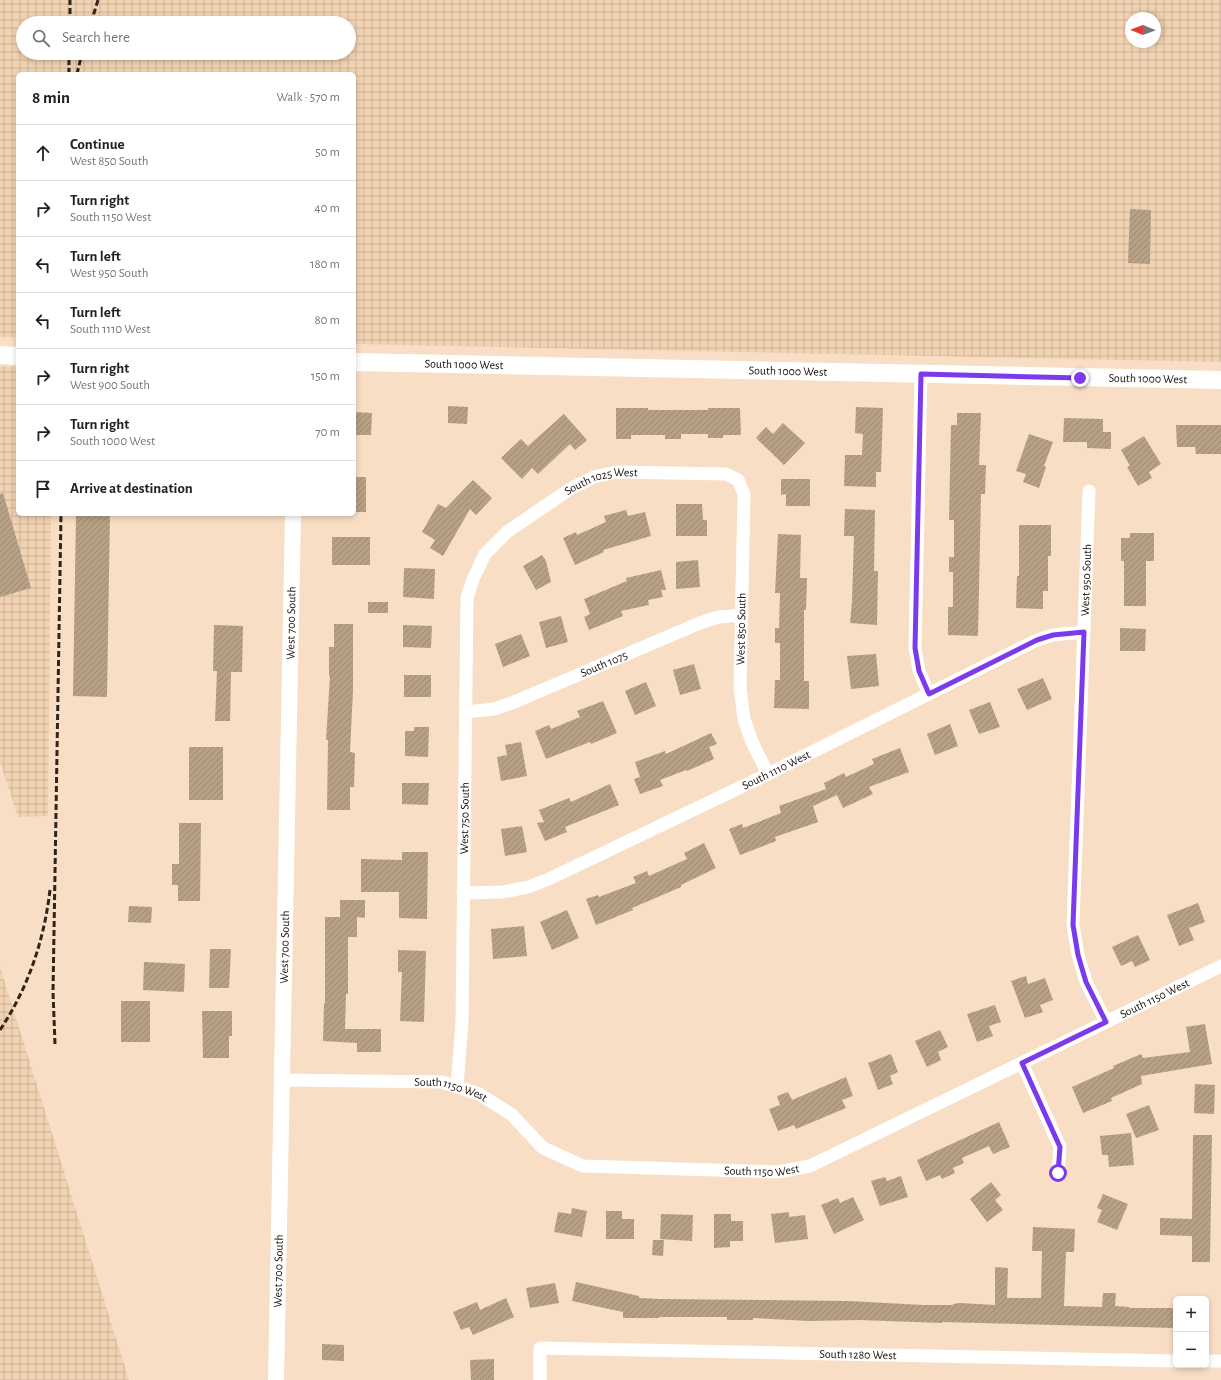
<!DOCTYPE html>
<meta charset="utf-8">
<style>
:root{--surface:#fff;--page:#f2f2f2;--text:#222;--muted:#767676;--line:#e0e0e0}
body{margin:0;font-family:"Alegreya Sans",sans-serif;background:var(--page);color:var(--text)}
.controls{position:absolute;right:12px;bottom:12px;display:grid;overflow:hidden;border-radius:6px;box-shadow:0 2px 6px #0003}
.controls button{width:36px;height:36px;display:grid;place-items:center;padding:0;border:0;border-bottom:1px solid var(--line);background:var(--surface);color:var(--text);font:20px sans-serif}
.compass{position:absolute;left:1125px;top:12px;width:36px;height:36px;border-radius:50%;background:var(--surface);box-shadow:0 2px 6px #0003;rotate:271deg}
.stop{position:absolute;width:12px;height:12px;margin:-9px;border:3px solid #7c3aed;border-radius:50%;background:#fff}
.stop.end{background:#7c3aed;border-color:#fff;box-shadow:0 1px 4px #0008}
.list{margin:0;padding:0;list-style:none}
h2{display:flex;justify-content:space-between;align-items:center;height:52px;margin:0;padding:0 16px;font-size:17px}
h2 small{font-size:13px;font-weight:400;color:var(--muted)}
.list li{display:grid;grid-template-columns:26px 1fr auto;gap:12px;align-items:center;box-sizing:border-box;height:56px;padding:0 16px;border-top:1px solid var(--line)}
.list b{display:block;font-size:15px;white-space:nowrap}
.list p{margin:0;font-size:13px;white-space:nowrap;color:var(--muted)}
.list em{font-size:13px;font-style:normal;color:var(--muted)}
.icon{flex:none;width:22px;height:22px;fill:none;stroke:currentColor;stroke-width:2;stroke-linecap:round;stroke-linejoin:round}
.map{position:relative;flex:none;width:1221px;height:1380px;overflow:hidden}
.search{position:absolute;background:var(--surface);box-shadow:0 2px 6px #0003;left:16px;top:16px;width:340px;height:44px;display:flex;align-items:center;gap:10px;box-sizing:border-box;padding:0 14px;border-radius:22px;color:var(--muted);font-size:15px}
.panel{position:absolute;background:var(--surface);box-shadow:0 2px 6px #0003;left:16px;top:72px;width:340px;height:444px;border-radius:6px}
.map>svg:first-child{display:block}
.industrial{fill:url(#industrial-grid);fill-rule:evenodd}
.building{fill:url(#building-hatch)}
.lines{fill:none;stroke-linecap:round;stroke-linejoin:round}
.minor{stroke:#fff;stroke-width:13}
.tertiary{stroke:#fff;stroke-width:16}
.secondary{stroke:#fff;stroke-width:18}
.rail{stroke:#2f251a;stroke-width:3;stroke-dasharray:6 3;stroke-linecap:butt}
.route{stroke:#7c3aed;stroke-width:5}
.labels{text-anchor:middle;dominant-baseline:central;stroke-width:3.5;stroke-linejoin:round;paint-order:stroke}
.street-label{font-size:12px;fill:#170f06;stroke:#fff}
</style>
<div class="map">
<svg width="1221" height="1380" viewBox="0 0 1221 1380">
<defs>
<pattern id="industrial-grid" width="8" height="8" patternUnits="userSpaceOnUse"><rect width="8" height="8" fill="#f1d3b3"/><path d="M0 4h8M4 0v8" fill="none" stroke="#ceb498"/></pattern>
<pattern id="building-hatch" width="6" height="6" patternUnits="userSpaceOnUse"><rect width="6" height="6" fill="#b6a187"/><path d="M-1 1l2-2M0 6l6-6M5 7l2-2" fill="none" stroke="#9c8973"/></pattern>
</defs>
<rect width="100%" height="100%" fill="#f7dec4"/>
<path class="industrial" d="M0,0H1221V362L354,344V74H18V337H0ZM1131,18H1155V42H1131ZM23,23H349V53H23Z
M0,366L18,367V514H51L48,816L18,817L0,762Z
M0,967L129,1380H0Z"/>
<path class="building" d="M1130,209L1151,210L1150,264L1128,263Z
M448,406L468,407L467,424L448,423Z
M856,407L883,408L881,472H876V487L844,486L845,455H862L863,434L855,433Z
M616,408H648V410H708V408H740L741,435H723V438H708V434H681V439H665V435H631V439H616Z
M354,412L372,413L371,435H354Z
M957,413H981L979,465H986L985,494H981L978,636L948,635V607H953V572H949V557H954V520H949L951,425H957Z
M564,414L587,440L575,450L570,444L538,474L532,468L522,479L501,458L521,439L528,446Z
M1064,418L1103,419V432H1111V449L1087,448V442H1063Z
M783,423L805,443L784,465L756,438L766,427L773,434Z
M1176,425H1221V454H1196L1195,447H1177Z
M1029,434L1053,442L1044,466L1046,467L1039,488L1023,482L1026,474L1016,471Z
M1144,436L1161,464L1149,472L1152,478L1138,486L1127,467L1130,466L1121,450Z
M354,477H366V512H354Z
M781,479H810V506H786V494L781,495Z
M473,480L492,498L476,515L470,509L443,556L430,548L435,540L422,532L438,504L446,508Z
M3,493L31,588L0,597V494Z
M676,504H702L703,520H707V536H676Z
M845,509L875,510L874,571H878L877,625L850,623L852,601L854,536H844Z
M626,510L628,516L645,512L651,536L603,550L604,552L575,565L563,538L576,532L577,535L606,522L604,516Z
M76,514H110L107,697L73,696Z
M1019,525H1051V556H1048V591H1043V609L1016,608L1017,576H1019Z
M1130,533H1154V561H1146V606H1124V561H1121V538H1130Z
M778,534L801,535L800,578H807L806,610H804V681H809V709L774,708L775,680H780V643H775V628H779L780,593H775Z
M332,537H370V565H332Z
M542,555L546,561L551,582L536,590L523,566Z
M698,560L700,587L676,589V562Z
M404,568L435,569L434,599L403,597Z
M661,570L666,590H661L663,597L648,600L649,605L621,611L623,616L589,630L584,617L590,614L584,599L627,581L626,578Z
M368,602H388V613H368Z
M561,616L568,642L546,648L539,622Z
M334,624H353V691L350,752L355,753L354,787H350V810H327L328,740H326L330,676H329V647H334Z
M214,625L243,626L242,672H231L230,721H215L217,671H213Z
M403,625L432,626L431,648L403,647Z
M1120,628L1146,629L1145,651H1120Z
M521,634L530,656L503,667L495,644Z
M876,654L879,686L851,689L847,656Z
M694,664L701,689L680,695L673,670Z
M404,675H431V697H404Z
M1043,678L1052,699L1027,710L1017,689Z
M646,682L656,706L635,715L625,691Z
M603,701L617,733L591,744L590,742L546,759L535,731L549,725L551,729L580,717L577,711Z
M990,702L1000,727L979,734L969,710Z
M950,724L958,746L935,755L927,734Z
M414,727H429L428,757L405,756V731H414Z
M711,733L717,744L709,747L714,759L687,771L686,770L660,780L663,786L640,794L634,779L640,777L635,762L665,751L666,754Z
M521,742L527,776L501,781L497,757L507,755L505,745Z
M189,747H223V800H189Z
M900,748L909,772L869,787L873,794L843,808L837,795L813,806L818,822L775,837L776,841L740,855L729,829L742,824L743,828L781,813L779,806L826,789L824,783L844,773L846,777L874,764L872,759Z
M402,783H429L428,805L402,804Z
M610,784L619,805L565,827L567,832L545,841L537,823L544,822L539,810L569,798L571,802Z
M179,823H201L200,901H178V885H172V864H179Z
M522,826L527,852L505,856L501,829Z
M704,843L716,868L681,885V887L632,908L633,910L596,925L586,899L598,895L599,897L636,883L633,877L647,871L649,876L687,859L684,853Z
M402,852H428L427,919L399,918V892H361V859L402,860Z
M340,900H365V918L357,917V937H348V994H346L345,1029H381V1052H357V1043L323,1041L324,1003H325V917H340Z
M1198,903L1205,922L1189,928L1194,940L1179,946L1167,915Z
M129,906L152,907L151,923L128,922Z
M567,910L579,938L552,950L540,922Z
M524,926L527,956L493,959L491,929Z
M1138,935L1150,960L1135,967L1132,961L1121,966L1112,947Z
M210,949H231L229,988H209Z
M398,950L426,951L424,1022L400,1021L402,972H398Z
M144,962L185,964L184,992L143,990Z
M1026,976L1028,984L1045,978L1053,1000L1040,1005L1043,1012L1025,1018L1011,981Z
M121,1001H150V1042H121Z
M995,1005L1001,1022L989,1026L993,1036L977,1042L967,1014Z
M202,1011H232V1036H229V1058H203Z
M1205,1024L1212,1064L1141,1076L1142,1084L1111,1098L1112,1101L1083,1113L1072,1087L1114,1068L1113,1066L1141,1054L1143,1058L1190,1052L1186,1027Z
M940,1030L948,1047L938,1052L941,1060L927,1067L915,1041Z
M891,1054L898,1072L890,1076L893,1084L878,1090L868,1063Z
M846,1077L853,1096L842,1100L846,1108L796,1129L794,1125L778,1131L769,1109L780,1105L777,1096L788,1092L792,1100Z
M1195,1084L1215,1085L1214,1114L1194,1113Z
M1149,1105L1159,1130L1136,1138L1126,1114Z
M999,1122L1010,1147L993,1154L989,1146L962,1158L964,1163L953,1168L955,1173L942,1179L940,1175L926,1181L917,1160Z
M1131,1133L1134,1165L1109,1167L1108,1155H1102L1100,1136Z
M1193,1135H1212L1210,1262H1192V1236L1160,1235V1218L1192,1219Z
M901,1176L908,1197L880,1206L871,1181L885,1177L887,1181Z
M991,1182L1001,1195L995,1200L1003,1210L987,1222L970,1199Z
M1103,1194L1128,1204L1117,1230L1097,1222L1102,1210L1097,1208Z
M853,1197L864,1220L834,1234L821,1205L838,1198L840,1203Z
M572,1208L587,1211L582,1237L554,1232L558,1212L571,1214Z
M606,1211H622V1219H634V1239H606Z
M789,1212V1217L805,1215L808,1239L775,1243L771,1214Z
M661,1214L693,1215L692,1241L660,1239Z
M714,1214H731V1221H743V1241H730V1247L714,1248Z
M1033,1227L1075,1229L1074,1252H1066L1064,1306L1102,1307L1103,1293H1116L1115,1306L1129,1307V1308H1175V1328L942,1322V1323L859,1320L809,1321L753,1318V1320H727V1317H659V1318H623V1312L572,1301L576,1282L639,1296V1298L660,1299L849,1301L923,1305H953V1304L960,1303L995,1305V1267L1008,1268L1007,1298H1041L1042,1251H1032Z
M653,1240H664L663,1256L652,1255Z
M555,1283L559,1303L530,1308L526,1288Z
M506,1298L514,1317L473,1335L469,1327L461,1330L453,1312L477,1302L480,1310Z
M322,1344L344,1345V1361L322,1360Z
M494,1359V1380H471L470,1360Z"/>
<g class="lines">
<g class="minor">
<path d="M921,374L915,648L919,671L929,694"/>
<path d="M1089,491L1073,925L1078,955L1086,982L1106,1022"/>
<path id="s1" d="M465,712L494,709L512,703L700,623L718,617L742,615"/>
<path id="s2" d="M463,893L503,892L528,887L549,879L768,774L1037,640L1053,635L1084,632"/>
<path d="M1022,1063L1060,1147L1058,1173"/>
<path id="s3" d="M282,1080L442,1082L479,1094L511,1114L543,1148L583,1166L778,1172L810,1166L1221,966"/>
<path id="s4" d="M457,1087L462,1022L467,598L473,579L485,554L507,532L570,489L594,477L616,472L726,474L738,480L744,494L740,688L744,719L752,742L768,774"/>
<path d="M1206,1361H1221"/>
<path id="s5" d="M540,1380V1348L1176,1361"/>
</g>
<path class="tertiary" id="s6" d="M276,1380L293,514"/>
<g class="secondary">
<path d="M0,355L18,356"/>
<path id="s7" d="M354,362L1221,380"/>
</g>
<path class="rail" d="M70,23V0
M91,23L98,0
M69,74V53
M77,74L82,53
M0,1030C28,988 44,941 50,890
M55,1044L53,992L61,514"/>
</g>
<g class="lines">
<path class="route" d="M1058,1173L1060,1147L1022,1063L1106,1022L1086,982L1078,955L1073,925L1084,632L1053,635L1037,640L929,694L919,671L915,648L921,374L1080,378"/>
</g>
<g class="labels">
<g class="street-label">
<text stroke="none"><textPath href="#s7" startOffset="110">South 1000 West</textPath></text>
<text stroke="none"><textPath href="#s7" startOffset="434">South 1000 West</textPath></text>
<text stroke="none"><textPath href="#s7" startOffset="794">South 1000 West</textPath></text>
<text stroke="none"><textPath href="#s4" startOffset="677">South 1025 West</textPath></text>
<text transform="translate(1086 580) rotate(-88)">West 950 South</text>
<text stroke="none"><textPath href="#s6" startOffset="757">West 700 South</textPath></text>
<text transform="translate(741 629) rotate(-89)">West 850 South</text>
<text stroke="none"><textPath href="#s1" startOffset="148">South 1075</textPath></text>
<text stroke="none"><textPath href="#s2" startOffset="340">South 1110 West</textPath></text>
<text stroke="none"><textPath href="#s4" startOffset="269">West 750 South</textPath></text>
<text stroke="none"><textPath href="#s6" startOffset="433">West 700 South</textPath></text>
<text stroke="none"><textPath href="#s3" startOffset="938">South 1150 West</textPath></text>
<text stroke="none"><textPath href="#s3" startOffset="170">South 1150 West</textPath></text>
<text stroke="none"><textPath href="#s3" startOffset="506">South 1150 West</textPath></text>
<text stroke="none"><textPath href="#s6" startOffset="109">West 700 South</textPath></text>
<text stroke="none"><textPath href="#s5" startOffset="350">South 1280 West</textPath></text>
</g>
</g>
</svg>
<div class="controls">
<button>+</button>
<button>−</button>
</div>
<svg class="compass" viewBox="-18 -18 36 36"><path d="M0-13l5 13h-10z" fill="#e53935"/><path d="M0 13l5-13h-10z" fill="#767676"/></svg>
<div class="stop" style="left:1058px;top:1173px"></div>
<div class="stop end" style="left:1080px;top:378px"></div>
<div class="search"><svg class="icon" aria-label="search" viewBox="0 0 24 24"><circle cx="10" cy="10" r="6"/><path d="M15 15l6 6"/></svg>Search here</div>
<section class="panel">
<h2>8 min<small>Walk · 570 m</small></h2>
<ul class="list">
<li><svg class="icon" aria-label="ahead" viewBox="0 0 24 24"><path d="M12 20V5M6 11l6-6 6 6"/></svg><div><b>Continue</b><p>West 850 South</p></div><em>50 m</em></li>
<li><svg class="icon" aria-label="right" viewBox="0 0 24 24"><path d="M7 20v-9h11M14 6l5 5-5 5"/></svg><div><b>Turn right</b><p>South 1150 West</p></div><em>40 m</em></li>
<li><svg class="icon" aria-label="left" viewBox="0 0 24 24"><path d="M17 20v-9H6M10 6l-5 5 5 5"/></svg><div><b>Turn left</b><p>West 950 South</p></div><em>180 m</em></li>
<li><svg class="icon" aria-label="left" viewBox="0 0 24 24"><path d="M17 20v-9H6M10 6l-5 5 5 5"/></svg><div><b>Turn left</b><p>South 1110 West</p></div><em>80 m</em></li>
<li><svg class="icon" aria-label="right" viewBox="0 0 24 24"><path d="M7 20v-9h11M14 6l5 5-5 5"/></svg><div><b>Turn right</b><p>West 900 South</p></div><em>150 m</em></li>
<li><svg class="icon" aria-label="right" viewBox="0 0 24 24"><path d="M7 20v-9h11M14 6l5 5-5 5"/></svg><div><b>Turn right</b><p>South 1000 West</p></div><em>70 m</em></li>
<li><svg class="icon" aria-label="arrive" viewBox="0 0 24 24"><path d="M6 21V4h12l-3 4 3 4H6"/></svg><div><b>Arrive at destination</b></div></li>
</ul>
</section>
</div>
